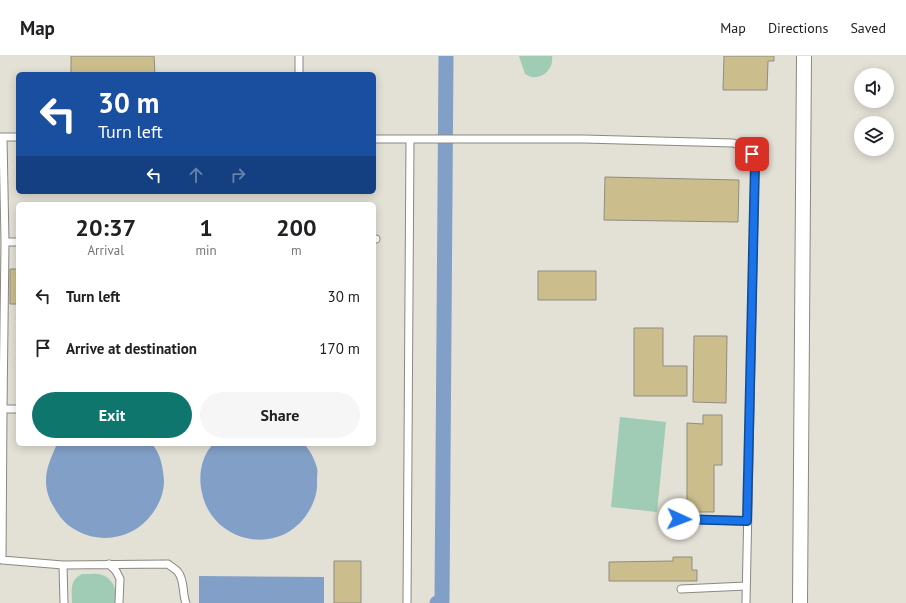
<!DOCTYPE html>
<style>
:root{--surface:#fff;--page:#f6f6f6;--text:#202124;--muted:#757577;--line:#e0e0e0;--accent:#0f766e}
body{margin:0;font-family:"PT Sans",sans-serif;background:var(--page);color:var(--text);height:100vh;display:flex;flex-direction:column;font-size:15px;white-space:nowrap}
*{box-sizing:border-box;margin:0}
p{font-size:13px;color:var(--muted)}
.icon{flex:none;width:22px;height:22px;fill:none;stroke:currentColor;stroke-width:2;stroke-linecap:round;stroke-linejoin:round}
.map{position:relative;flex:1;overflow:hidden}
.sheet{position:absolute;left:16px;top:146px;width:360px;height:244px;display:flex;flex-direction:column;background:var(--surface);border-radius:6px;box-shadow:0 2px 10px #0003}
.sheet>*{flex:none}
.guide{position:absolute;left:16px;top:16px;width:360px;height:122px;border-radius:6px;box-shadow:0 2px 10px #0003;background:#1a4fa0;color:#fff;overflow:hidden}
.buttons{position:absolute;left:854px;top:12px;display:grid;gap:8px}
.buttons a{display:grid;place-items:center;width:40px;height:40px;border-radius:50%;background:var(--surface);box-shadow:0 2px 10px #0003;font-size:20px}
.pin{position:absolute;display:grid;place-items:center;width:34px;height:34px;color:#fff;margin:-17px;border-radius:8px;box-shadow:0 2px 6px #0006}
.me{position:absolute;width:44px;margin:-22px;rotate:92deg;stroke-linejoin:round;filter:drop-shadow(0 0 3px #0008)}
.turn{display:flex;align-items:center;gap:14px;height:84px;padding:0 16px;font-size:18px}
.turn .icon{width:52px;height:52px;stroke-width:2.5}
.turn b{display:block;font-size:28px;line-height:34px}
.lanes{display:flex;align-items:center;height:38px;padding:0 16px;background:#0003;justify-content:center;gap:20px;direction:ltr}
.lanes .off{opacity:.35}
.eta{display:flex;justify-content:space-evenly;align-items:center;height:68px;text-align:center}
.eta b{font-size:24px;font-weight:700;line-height:28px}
.cta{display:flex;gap:8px;margin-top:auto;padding:8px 16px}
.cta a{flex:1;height:46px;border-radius:24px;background:var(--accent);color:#fff;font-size:16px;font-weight:700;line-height:46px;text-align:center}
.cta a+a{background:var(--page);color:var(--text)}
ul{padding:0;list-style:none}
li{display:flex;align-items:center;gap:12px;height:52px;padding:0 16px}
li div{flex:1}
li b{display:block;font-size:15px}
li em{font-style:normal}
header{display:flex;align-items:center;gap:24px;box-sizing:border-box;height:56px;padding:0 20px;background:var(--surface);border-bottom:1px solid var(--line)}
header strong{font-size:19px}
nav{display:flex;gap:22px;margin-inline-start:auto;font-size:14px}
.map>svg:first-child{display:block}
.green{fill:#a0ccb6}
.water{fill:#829fc7}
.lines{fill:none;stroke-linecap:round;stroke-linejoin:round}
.canal{stroke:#829fc7;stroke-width:15}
.building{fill:#ccbe8c;stroke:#8e8c83}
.service-casing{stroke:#8b887f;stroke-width:9}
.minor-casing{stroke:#8b887f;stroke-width:16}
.service{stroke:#fff;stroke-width:7}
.minor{stroke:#fff;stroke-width:14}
.route-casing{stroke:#114b97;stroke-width:10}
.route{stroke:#1a73e8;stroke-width:7}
</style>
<header>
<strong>Map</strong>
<nav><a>Map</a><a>Directions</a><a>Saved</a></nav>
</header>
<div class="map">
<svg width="906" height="547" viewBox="0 0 906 547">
<rect width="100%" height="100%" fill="#e3e0d6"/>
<path class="green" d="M519,0H552C554,12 544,23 531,21C530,21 526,18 525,18Z
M620,361L666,366L657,456L611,451Z
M82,518C95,518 105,515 113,528C116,534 117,541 116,547H72C72,535 69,524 82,518Z"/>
<path class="water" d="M58,388H152C161,398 163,412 164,425C164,437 159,449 152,458C134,483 100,489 74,473C65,468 58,459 54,451C49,444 46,434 46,425C46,412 51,402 56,390Z
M213,388H304C310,394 315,404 317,412C318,416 317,420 317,424C318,438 313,450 305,461C275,501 212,485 202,437C198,420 201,401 213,388Z
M199,520L324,521V547H199Z"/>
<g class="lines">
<path class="canal" d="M437,547L442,545L446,0"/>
</g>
<path class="building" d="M71,0H154L155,18H71Z
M724,0H774V5H768L767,34H723Z
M605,121L739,124L738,166L604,164Z
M10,213H18V248H10Z
M538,215H596V244H538Z
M634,272H663V310H687V340H634Z
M694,280H727L726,347L693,346Z
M703,359H722V409H714V456H687V367L703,368Z
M673,501H692V514H697V525H609V506L673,505Z
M334,505H361V547H334Z"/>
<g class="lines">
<g class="service-casing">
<path id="service" d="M299,18V0
M0,81H18
M374,83H584L733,87C746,91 750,94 755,107L746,547
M374,183H376
M5,186H18
M3,353L5,186L3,81
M18,353H3L2,504L63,509L64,547
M679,463L747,465
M109,508L116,515L120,523L119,547
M63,509L168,508C171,511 176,513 178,516C185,525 182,537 186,547
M681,533L746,530
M407,547L410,83"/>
</g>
<g class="minor-casing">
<path id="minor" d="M800,547L804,0"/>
</g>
<use href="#service" class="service"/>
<use href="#minor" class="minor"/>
</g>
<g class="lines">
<g class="route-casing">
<path id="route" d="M679,463L747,465L755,107L752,98"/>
</g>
<use href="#route" class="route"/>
</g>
</svg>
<div class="buttons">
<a><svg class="icon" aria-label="sound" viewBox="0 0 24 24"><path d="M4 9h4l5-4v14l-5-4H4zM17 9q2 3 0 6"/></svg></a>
<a><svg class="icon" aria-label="layers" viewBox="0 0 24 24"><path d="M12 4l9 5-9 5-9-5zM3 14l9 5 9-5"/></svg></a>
</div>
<div class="pin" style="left:752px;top:98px;background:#d93025"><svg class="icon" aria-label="arrive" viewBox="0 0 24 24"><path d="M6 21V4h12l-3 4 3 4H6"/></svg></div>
<svg class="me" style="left:679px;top:463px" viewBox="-20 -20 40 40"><circle r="19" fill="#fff"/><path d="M0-13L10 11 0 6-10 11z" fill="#1a73e8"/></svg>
<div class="guide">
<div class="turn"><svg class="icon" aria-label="left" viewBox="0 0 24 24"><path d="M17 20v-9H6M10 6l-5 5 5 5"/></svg><div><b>30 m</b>Turn left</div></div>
<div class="lanes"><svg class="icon" aria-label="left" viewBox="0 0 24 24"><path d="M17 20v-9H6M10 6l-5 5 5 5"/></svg><svg class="icon off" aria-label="ahead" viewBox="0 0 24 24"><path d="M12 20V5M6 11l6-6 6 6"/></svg><svg class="icon off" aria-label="right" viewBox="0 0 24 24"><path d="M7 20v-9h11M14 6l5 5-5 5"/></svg></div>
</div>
<section class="sheet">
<div class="eta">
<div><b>20:37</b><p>Arrival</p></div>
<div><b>1</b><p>min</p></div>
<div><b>200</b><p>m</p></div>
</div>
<ul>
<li><svg class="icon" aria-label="left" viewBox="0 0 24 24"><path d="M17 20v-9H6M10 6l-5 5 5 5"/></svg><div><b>Turn left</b></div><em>30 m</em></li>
<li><svg class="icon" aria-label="arrive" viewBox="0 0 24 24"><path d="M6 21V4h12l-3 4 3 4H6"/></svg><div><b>Arrive at destination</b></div><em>170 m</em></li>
</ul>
<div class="cta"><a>Exit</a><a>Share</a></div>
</section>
</div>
